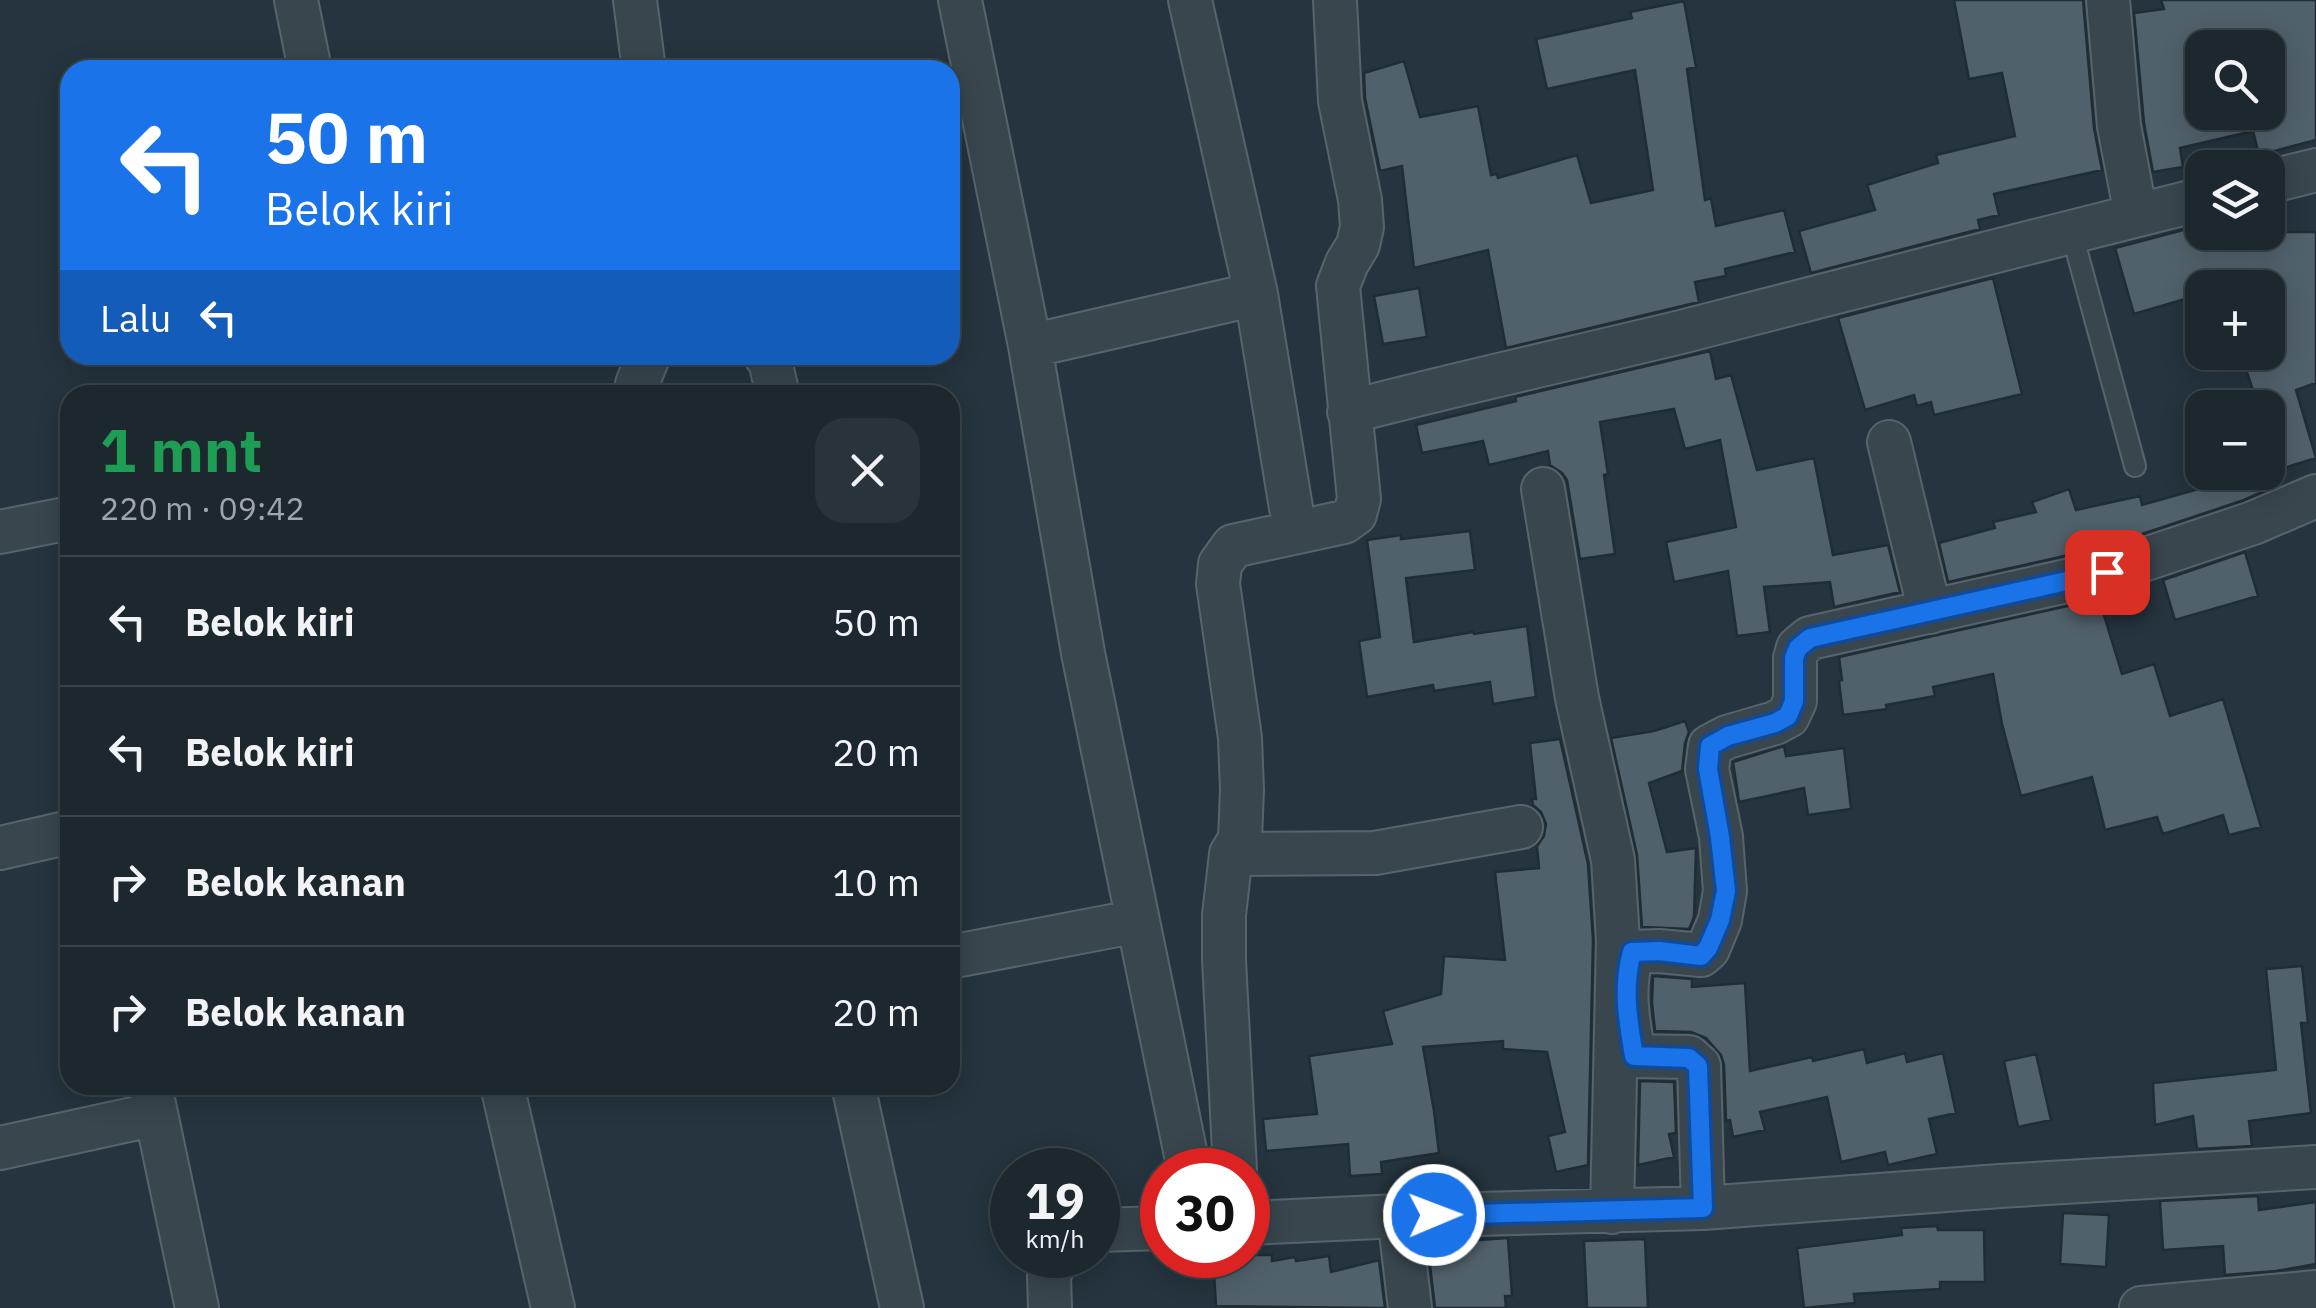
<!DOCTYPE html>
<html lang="id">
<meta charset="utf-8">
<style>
:root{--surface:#1c272e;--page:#29333a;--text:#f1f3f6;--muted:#a0a5aa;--line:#3a444a}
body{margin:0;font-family:"IBM Plex Sans",sans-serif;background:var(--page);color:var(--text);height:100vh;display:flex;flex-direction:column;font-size:38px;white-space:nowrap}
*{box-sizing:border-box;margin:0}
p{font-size:32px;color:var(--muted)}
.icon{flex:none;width:55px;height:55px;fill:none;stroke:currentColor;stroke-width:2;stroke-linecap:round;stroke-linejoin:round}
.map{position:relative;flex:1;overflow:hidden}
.drawer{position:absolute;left:60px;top:385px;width:900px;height:710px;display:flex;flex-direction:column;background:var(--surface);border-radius:30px;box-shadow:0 5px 25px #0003,0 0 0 2px var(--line)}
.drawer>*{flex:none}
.guide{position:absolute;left:60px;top:60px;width:900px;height:305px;border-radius:30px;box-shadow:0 5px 25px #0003,0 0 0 2px var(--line);background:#1a73e8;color:#fff;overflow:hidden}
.controls{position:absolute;left:2185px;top:30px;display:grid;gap:20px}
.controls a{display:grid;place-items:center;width:100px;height:100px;border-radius:20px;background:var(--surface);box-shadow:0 5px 25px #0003,0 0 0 2px var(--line);font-size:50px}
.speed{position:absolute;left:990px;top:1148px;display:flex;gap:20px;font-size:50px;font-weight:700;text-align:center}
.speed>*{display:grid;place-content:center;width:130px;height:130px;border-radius:50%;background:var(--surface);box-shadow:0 5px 25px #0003,0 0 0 2px var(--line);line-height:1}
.speed small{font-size:25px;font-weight:400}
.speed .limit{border:15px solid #d22;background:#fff;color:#111}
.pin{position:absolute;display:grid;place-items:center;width:85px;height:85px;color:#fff;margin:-42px;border-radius:20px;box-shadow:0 5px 15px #0006}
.me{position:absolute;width:110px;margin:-55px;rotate:89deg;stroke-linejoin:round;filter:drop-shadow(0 0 8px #0008)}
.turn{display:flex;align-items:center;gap:35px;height:210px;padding:0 40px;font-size:45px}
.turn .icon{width:130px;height:130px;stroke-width:2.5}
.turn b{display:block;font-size:70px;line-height:85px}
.then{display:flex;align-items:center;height:95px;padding:0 40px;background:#0003;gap:20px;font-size:38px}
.round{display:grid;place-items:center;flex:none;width:105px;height:105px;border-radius:30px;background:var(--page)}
.head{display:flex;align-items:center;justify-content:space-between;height:170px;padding:0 40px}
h1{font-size:60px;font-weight:700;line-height:75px;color:#1e9e55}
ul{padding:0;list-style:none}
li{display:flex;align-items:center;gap:30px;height:130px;padding:0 40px;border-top:2px solid var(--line)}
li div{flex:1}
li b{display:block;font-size:38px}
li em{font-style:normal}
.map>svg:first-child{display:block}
.building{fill:#51616b;stroke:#202d35;stroke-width:2.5;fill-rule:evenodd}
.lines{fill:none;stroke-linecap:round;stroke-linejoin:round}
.lane-casing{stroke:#57646c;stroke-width:24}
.street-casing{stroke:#57646c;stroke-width:46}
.lane{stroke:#39464e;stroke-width:20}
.street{stroke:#39464e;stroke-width:42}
.route-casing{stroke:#114b97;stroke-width:25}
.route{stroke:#1a73e8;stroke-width:18}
</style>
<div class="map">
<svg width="2316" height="1308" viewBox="0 0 2316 1308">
<rect width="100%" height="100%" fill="#25343e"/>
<path class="building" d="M1954,0H2083L2094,128L2102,170L1994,194L1999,215L1978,220L1980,229L1811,273L1799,231L1875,210L1867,185L1938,163L1936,155L2015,136L2002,73L1969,79Z
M2161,0H2316V140L2259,155L2253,131L2180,148L2183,167L2153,172L2144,123L2134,13L2164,9ZM2202,48H2268V112H2202Z
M1684,1L1696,67L1687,69L1705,200L1711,198L1716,226L1784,210L1795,252L1725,269L1726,276L1695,282L1699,302L1506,348L1488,250L1414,268L1402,166L1380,171L1365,98L1364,73L1404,61L1420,117L1478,106L1491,175L1497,174L1498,178L1577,155L1591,203L1653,190L1635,70L1547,89L1536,39L1632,18L1630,12Z
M2202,225V232H2316V383L2296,390L2316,458L2268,473V408H2259L2240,352H2268V342L2278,338L2268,288H2202V294L2134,314L2115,248Z
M1993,278L2022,394L1934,415L1931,402L1917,406L1914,395L1865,410L1838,318Z
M1419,288L1427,337L1383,344L1374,296Z
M1710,351L1716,379L1731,375L1757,470L1814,458L1833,555L1888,545L1900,592L1834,607L1830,582L1764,587L1770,632L1737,636L1728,571L1674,582L1666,542L1736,527L1720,440L1685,449L1674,409L1600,422L1608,474L1604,475L1615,554L1580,559L1567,480L1562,473L1550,465L1548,451L1489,465L1483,441L1422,453L1416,425L1516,401L1515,397Z
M2224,472H2265L2269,489L2244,500L2100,548L1948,582L1939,543L1995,528L1993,522L2036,512L2032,502L2069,489L2076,510L2140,496L2142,505L2227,481Z
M1470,531L1475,570L1406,578L1414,642L1473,632L1474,634L1527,626L1536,697L1493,704L1490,682L1434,691L1433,685L1367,697L1359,641L1380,637L1367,540L1401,535V539Z
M2245,552L2258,596L2175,620L2163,580Z
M2099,599L2122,674L2154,664L2170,716L2223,699L2261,827L2229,835L2223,815L2163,834L2157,817L2105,830L2092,777L2021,796L2002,724L1993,674L1933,687L1935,696L1886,705L1887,709L1843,715L1839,681L1842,680L1839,657Z
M1685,721L1689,732L1685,743L1682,771L1649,783L1667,852L1696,848L1694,917L1689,929L1642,927L1637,855L1611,738L1654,731Z
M1560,739L1588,864L1593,940L1588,1165L1556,1172L1548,1136L1565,1132L1547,1052L1503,1049V1041L1423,1047L1434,1111L1439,1153L1381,1162L1382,1174L1350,1176L1348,1144L1266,1151L1263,1119L1317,1114L1309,1056L1392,1044L1383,1011L1441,994L1444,956L1505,960L1495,872L1539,868L1537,846L1544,836L1546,824L1541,812L1533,805L1532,799H1536L1530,743Z
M1784,746L1786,756L1844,748L1851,809L1808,815L1804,788L1739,802L1733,762Z
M2302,966L2308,1023H2301L2311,1113L2249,1121L2252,1146L2197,1149L2193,1116L2155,1125L2153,1083L2276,1070L2266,969Z
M1653,976L1692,979V987L1745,983L1750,1071L1812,1057L1813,1061L1864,1049L1867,1063L1905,1053L1907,1062L1943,1053L1956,1113L1929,1119L1937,1154L1888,1165L1885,1152L1841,1162L1827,1097L1760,1112L1765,1130L1733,1137L1730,1120L1726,1121L1724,1065L1721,1055L1706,1038L1691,1032L1655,1031L1652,1003Z
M2036,1054L2051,1120L2018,1127L2004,1061Z
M1640,1081L1674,1082L1676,1133L1669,1134L1674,1157L1638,1165Z
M2258,1196L2259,1210L2316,1202V1264L2276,1271L2225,1275L2223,1246L2163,1250L2160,1201Z
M2063,1213L2109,1215L2106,1267L2060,1264Z
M1937,1226L1938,1230H1984L1985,1282H1940V1289L1854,1294L1855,1303L1804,1308L1797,1248L1902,1235L1901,1228Z
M1508,1238L1512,1296H1505L1506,1308H1435L1428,1248L1466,1244L1465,1241Z
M1645,1239L1648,1308H1587L1584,1241Z
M1213,1255H1272V1261L1295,1257L1296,1261L1329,1256L1331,1272L1379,1260L1385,1308L1216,1306Z"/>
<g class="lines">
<g class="lane-casing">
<path id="lane" d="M2071,230L2135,466"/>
</g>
<g class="street-casing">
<path id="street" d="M296,0L310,70
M635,0L644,70
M960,0L1030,346L1083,653L1189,1170
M1190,0L1256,294L1291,508
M2108,0L2119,126L2136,215
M2268,182L2316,170
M1030,346L1256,294
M765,355L770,361L778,395
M637,395V384L649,355
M1349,412C1459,383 1570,359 1681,332C1855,288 2028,242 2202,199
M1889,442L1930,612
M1543,489L1577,698L1613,860L1618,940L1612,1212
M0,532L70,518
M0,848L70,832
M1231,854L1375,853L1521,827
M950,957L1138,921
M150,1085L197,1308
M502,1085L553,1308
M853,1085L902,1308
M0,1148L156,1114
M1235,1170L1224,960V915L1231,854L1240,839L1242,790L1240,738L1218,584L1220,564L1233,546L1344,522L1355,514L1359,499L1338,286L1347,263L1358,245L1362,227L1360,200L1340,101L1335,0
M1703,1208L1699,1066L1689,1057L1634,1056C1628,1021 1621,987 1633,952L1659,951L1701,955L1708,949L1720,920L1725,891L1721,837L1707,769L1710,746L1727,737L1775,723L1788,716L1795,701V658L1798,648L1810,638L2107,572L2253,523L2316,496
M1399,1216L1410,1308
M1248,1223L1399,1216L1703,1208L2000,1186L2316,1167
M1098,1230L1162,1228
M1050,1308L1049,1275L1059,1255
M2141,1308L2316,1292"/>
</g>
<use href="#lane" class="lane"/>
<use href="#street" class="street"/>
</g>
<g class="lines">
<g class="route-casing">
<path id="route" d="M1434,1215L1703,1208L1698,1066L1689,1058L1634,1056C1628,1021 1622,987 1632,952L1659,951L1701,956L1708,948L1720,920L1726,891L1720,837L1708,769L1710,746L1728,736L1775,723L1788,716L1794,701V658L1798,648L1810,638L2107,572"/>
</g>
<use href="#route" class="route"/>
</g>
</svg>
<div class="controls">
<a><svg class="icon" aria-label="search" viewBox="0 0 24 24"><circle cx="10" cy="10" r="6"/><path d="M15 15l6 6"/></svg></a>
<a><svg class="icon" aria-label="layers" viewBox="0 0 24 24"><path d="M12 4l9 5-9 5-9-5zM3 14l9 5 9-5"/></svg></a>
<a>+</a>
<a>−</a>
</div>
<div class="speed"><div>19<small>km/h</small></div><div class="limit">30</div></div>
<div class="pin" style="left:2107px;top:572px;background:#d93025"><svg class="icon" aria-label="arrive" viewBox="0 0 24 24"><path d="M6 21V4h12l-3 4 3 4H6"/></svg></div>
<svg class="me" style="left:1434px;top:1215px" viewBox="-20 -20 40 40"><circle r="17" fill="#1a73e8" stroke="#fff" stroke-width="3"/><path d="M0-11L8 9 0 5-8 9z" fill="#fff"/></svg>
<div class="guide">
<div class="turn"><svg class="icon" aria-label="left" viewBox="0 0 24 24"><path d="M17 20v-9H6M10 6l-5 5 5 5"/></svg><div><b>50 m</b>Belok kiri</div></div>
<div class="then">Lalu<svg class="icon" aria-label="left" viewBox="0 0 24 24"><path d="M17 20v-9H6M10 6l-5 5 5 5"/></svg></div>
</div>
<section class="drawer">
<div class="head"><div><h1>1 mnt</h1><p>220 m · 09:42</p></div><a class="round"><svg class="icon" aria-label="close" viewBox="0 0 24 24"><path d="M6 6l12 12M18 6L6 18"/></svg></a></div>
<ul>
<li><svg class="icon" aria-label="left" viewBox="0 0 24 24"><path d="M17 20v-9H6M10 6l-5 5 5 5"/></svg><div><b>Belok kiri</b></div><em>50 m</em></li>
<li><svg class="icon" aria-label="left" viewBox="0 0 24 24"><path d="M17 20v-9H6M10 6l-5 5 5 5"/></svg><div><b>Belok kiri</b></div><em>20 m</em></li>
<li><svg class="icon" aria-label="right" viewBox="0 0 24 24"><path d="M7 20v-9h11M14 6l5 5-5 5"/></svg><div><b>Belok kanan</b></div><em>10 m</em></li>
<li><svg class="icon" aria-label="right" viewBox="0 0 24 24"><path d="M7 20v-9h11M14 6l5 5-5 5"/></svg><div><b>Belok kanan</b></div><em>20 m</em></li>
</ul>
</section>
</div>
